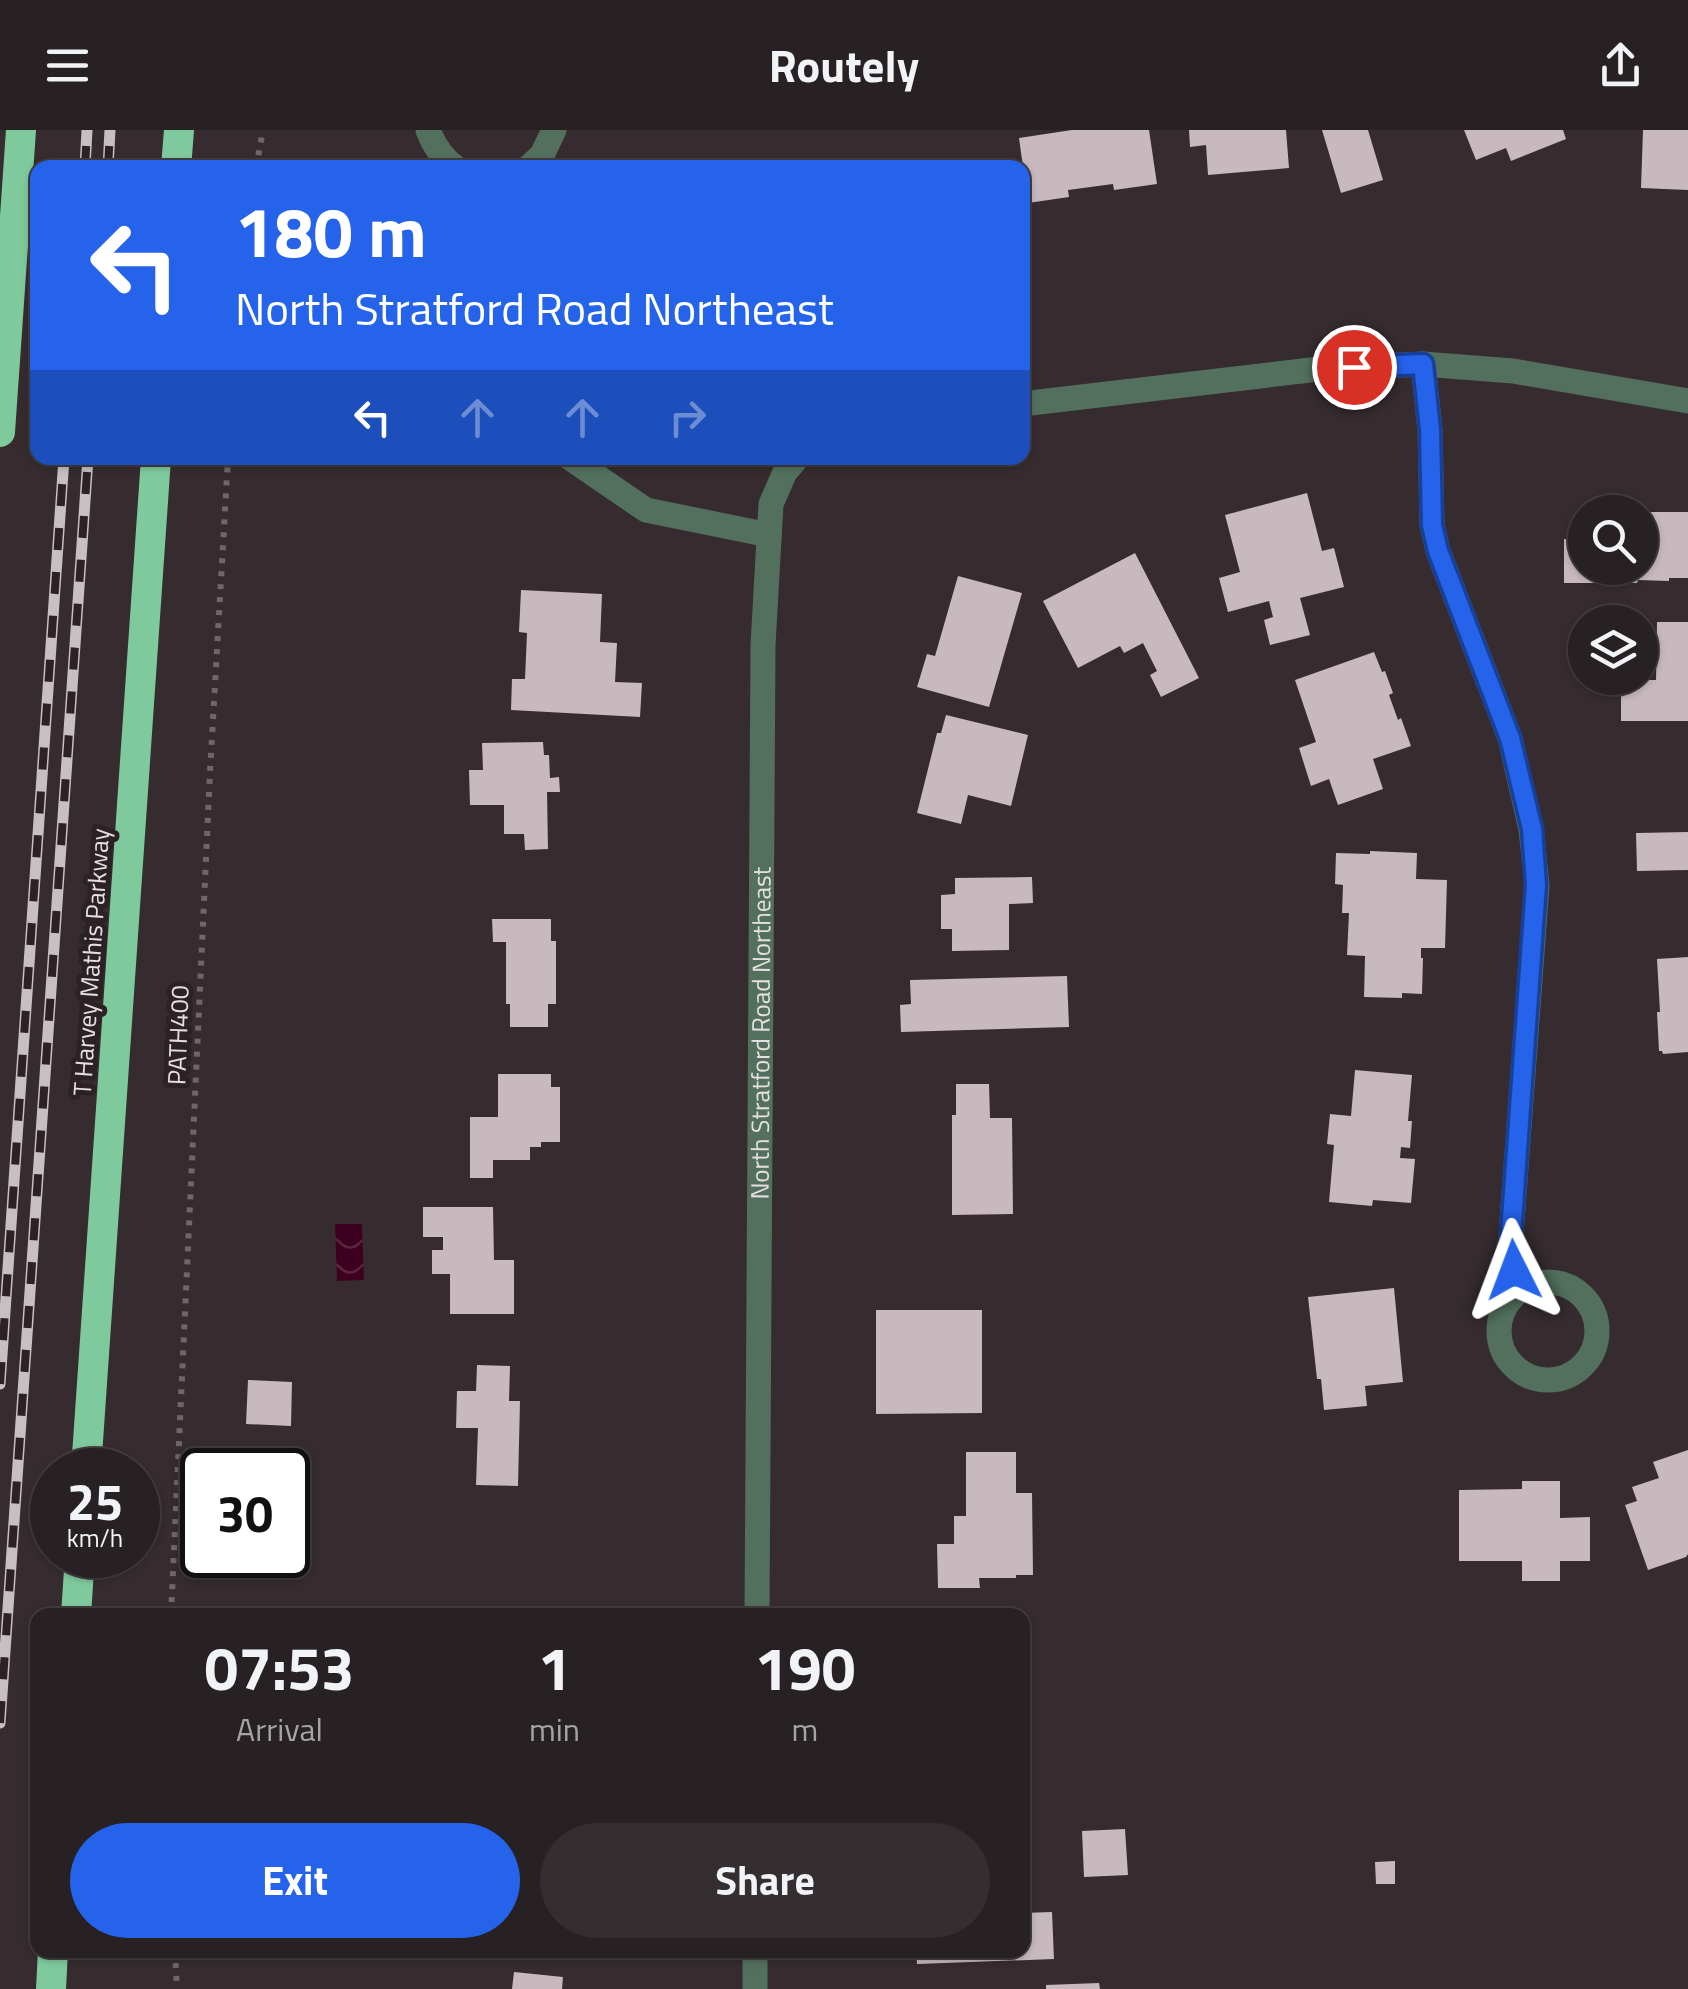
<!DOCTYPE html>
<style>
:root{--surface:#282123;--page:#342e30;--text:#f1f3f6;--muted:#a5a3a6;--line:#443e41;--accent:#2563eb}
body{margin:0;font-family:"Titillium Web",sans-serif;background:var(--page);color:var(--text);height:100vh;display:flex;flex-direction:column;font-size:38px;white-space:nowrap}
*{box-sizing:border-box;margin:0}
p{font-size:32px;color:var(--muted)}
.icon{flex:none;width:55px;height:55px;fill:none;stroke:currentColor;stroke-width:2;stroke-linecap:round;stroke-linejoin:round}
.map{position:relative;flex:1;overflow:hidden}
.side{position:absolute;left:30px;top:1478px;width:1000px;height:350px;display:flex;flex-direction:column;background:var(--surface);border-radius:20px;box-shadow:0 2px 8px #0004,0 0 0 2px var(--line)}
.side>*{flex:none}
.banner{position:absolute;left:30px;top:30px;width:1000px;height:305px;border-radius:20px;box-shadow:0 2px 8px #0004,0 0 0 2px var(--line);background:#2563eb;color:#fff;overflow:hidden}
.buttons{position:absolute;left:1568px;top:365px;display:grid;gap:20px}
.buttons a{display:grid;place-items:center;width:90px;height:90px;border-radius:50%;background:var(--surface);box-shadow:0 2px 8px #0004,0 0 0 2px var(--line);font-size:50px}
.speed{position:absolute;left:30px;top:1318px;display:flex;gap:20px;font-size:50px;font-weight:700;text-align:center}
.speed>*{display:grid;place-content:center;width:130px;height:130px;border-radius:50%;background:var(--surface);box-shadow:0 2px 8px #0004,0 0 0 2px var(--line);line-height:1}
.speed small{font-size:25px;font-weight:400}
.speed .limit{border:5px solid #111;border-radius:15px;background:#fff;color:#111}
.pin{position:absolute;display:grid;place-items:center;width:85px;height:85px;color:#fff;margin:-42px;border:5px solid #fff;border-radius:50%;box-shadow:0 2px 10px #0007}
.me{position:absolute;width:110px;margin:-55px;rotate:357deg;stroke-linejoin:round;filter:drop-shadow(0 0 8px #0008)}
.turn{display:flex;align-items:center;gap:35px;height:210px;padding:0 40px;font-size:45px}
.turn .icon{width:130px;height:130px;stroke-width:2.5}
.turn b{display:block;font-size:70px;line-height:85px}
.lanes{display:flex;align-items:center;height:95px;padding:0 40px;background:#0003;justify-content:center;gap:50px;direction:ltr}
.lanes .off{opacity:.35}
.eta{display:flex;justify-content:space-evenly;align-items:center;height:170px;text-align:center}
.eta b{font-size:60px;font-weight:700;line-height:70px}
.primary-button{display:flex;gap:20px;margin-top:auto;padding:20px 40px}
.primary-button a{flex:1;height:115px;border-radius:60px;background:var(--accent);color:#fff;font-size:40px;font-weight:700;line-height:115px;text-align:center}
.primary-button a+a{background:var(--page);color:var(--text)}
header{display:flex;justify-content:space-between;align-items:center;height:130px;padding:0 40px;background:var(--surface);font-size:45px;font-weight:700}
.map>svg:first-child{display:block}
.water{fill:url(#water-waves)}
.building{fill:#c7b9bd}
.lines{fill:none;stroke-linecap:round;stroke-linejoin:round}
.path{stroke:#6f6668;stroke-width:6;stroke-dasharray:5 8;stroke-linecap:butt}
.street{stroke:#53705e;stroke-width:25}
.highway{stroke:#7fca9d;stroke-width:30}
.rail-casing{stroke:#c7bfc1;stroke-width:11}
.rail{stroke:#2c2225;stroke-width:8;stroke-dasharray:22;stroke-linecap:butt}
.route-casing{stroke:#184099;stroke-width:25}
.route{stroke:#2563eb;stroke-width:18}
.labels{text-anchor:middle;stroke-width:10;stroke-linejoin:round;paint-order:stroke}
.street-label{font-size:25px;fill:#e6dfe1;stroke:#2c2225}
</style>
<header><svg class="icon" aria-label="menu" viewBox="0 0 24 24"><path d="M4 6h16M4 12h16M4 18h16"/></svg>Routely<svg class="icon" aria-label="share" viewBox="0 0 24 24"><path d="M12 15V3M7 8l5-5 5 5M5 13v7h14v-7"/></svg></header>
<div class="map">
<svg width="1688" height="1859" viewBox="0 0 1688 1859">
<defs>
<pattern id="water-waves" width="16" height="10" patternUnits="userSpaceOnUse" patternTransform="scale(2.5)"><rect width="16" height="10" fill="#3e001f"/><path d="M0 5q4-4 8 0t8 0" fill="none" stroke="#5a253f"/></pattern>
</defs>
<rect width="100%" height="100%" fill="#362c2f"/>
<path class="water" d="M335,1094H362L364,1150L337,1151Z"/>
<path class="building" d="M1072,0H1149L1157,54L1114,60L1113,54L1068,60L1069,67L1028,73L1019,8Z
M1189,0H1286L1289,38L1208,45L1206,15L1190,17Z
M1322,0H1368L1383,50L1341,63Z
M1464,0H1563L1566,9L1511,31L1506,18L1476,30Z
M1643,0H1688V60L1641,58Z
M979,29L980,38H912V34Z
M848,31L849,38H814V35Z
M750,33L751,38H726V35Z
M1307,363L1322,421L1334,418L1344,457L1300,468L1310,505L1270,515L1264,490L1273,487L1269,471L1228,482L1219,448L1240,442L1225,385Z
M1641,382H1688V448H1669V451L1638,450L1637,453H1564V409L1585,410V438H1640Z
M1135,423L1199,548L1161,567L1150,545L1157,541L1143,513L1124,523L1120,516L1078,538L1043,471Z
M958,446L1022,463L989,577L917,557L927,524L935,526Z
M521,460L602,464L600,512L617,513L615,552L642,553L640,587L511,580L512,549H525L527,503L519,502Z
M1657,492H1688V591H1621V550H1656Z
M1374,522L1382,542L1385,541L1393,563L1389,565L1398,590L1401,588L1411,616L1373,629L1383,659L1338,675L1329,649L1311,656L1299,618L1316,612L1295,550Z
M946,585L1028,605L1011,676L968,665L961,694L917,683L937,603H941Z
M543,612L544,625H549L550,648L559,647L560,662H547L548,719L525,720L524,704H504V675H470L469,640H483L482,613Z
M1688,702V740L1637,741L1636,703Z
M1370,721L1417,723L1416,749L1447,750L1445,818H1421V828H1423L1422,864L1402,863V868L1364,867L1365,826L1347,825L1349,783H1342L1343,755L1335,754L1336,723L1370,724Z
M1032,747L1033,773L1009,774V820L952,821V799H941V765L955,764V748Z
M492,789H551V811H556V874H548V897H510V874H506V812H493Z
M1688,827V922L1663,924L1662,921H1659L1657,882H1660L1657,829Z
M1067,846L1069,897L901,902L900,875L911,874L910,850Z
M1355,940L1412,945L1408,991H1412L1410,1018L1401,1017L1400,1028L1415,1029L1411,1073L1373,1070L1372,1076L1329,1072L1334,1015L1327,1014L1330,984L1351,986Z
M498,944H551V957H560V1012H541V1017H530V1030H493V1048H470V987H498Z
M956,954H989L990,988H1012L1013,1084L952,1085V985H956Z
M423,1077H493L494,1130H514V1184H450V1144H432V1120H443V1107H423Z
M1394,1158L1403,1252L1365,1256L1367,1276L1324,1280L1321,1249H1317L1308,1167Z
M876,1180H982V1283L876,1284Z
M477,1235L510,1236L509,1271H520L518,1356L476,1355L478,1298H456L457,1261H476Z
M248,1250L292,1252L291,1296L246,1294Z
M1688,1320V1424L1686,1427L1648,1440L1625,1375L1637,1371L1632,1357L1659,1348L1653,1332Z
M966,1322H1016V1363H1032L1033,1445H1016V1448H979L980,1458H938L937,1414H954V1386H966Z
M1522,1351H1560V1388L1590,1387V1431H1560V1451H1522V1431H1459V1360L1522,1359Z
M1125,1699L1128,1745L1084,1747L1082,1701Z
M1395,1731V1754H1376L1375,1732Z
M1052,1782L1054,1829L917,1834L916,1820H1022V1783Z
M479,1820H519V1824L480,1825Z
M514,1842L563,1847L562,1859H512Z
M1099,1853L1100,1859H1046V1855Z"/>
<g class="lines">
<path class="path" d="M256,38L263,0
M171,1485L210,642L228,328
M175,1820L177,1859"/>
<g class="street">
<path d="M428,0C434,16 442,28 456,38"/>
<path d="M528,38L542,25L554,0"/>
<path d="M1423,234L1430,300L1432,395L1438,421L1510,608L1531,699L1537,755L1510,1118L1519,1161"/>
<path d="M1022,274L1319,239L1423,234L1513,241L1688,271"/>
<path d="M570,328L646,380L769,405"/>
<circle cx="1548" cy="1201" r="49"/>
<path id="s1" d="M757,1485L763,515L771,374L785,342L797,328"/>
<path d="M755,1859V1820"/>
</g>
<path class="highway" d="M176,38L179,0
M0,302L21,0
M86,1340L156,328
M76,1485L80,1425
M51,1859L53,1820"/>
<g class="rail-casing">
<path id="rail" d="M85,38L87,0
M108,38L110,0
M0,1254L64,328
M0,1593L88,328"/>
</g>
<use href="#rail" class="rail"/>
</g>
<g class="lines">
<g class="route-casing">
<path id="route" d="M1354,237L1423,234L1430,300L1432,395L1438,421L1510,608L1532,699L1536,755L1510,1118L1514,1140"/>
</g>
<use href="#route" class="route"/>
</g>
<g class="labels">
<g class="street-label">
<text transform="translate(91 832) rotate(-86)" y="9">T Harvey Mathis Parkway</text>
<text dy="9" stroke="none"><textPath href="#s1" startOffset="582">North Stratford Road Northeast</textPath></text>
<text transform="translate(178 905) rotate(-88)" y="9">PATH400</text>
</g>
</g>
</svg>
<div class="buttons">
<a><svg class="icon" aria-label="search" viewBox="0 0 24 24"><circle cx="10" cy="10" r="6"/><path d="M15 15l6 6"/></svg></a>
<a><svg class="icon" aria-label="layers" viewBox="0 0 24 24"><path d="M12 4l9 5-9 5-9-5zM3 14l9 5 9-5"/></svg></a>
</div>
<div class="speed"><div>25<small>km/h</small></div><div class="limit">30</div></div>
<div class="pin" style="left:1354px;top:237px;background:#d93025"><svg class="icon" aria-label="arrive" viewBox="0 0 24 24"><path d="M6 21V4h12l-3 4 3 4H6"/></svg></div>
<svg class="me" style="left:1514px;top:1140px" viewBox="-20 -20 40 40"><path d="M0-17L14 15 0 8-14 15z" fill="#2563eb" stroke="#fff" stroke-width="4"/></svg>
<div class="banner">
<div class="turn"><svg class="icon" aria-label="left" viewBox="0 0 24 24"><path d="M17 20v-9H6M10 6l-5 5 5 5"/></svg><div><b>180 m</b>North Stratford Road Northeast</div></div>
<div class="lanes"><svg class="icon" aria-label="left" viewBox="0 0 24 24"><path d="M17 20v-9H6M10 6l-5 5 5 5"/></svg><svg class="icon off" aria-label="ahead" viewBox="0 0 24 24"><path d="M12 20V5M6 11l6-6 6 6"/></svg><svg class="icon off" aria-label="ahead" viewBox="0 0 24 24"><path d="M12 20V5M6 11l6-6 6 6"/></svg><svg class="icon off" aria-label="right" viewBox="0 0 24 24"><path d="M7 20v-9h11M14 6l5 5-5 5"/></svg></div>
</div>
<section class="side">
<div class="eta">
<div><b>07:53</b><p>Arrival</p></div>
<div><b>1</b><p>min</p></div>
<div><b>190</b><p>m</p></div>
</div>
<div class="primary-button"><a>Exit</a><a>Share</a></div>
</section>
</div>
